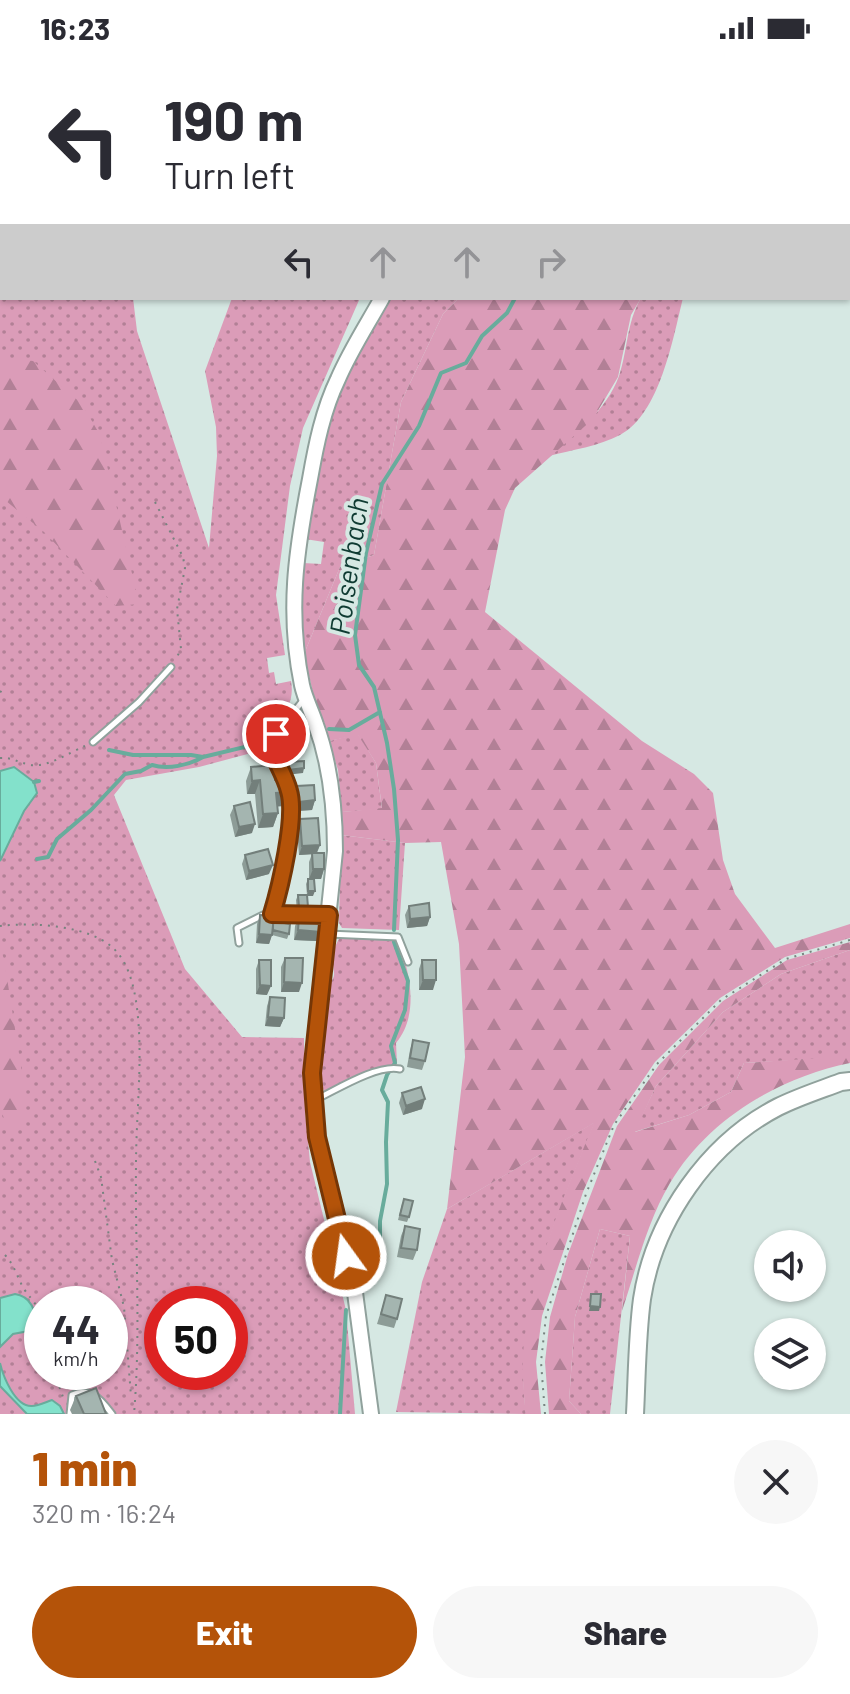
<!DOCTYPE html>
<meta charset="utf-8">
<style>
:root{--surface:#fff;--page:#f7f7f7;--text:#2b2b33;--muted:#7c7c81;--accent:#b45309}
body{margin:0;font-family:Barlow,sans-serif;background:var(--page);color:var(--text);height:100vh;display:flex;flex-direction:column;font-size:30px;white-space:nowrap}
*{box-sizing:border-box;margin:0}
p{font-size:26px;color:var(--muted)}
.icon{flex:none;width:44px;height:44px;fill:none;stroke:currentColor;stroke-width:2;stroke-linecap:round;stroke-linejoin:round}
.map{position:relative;height:1358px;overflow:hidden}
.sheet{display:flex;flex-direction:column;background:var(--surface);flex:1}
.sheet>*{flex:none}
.hud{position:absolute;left:0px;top:0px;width:850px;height:244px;box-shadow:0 2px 6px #0004;background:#fff;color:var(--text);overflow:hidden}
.buttons{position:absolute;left:754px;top:1174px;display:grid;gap:16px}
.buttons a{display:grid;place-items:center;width:72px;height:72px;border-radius:50%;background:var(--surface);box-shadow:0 2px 6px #0004;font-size:40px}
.speed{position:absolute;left:24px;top:1230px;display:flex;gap:16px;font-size:40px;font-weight:700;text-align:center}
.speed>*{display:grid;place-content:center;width:104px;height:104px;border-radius:50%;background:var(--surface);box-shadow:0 2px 6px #0004;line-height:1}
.speed small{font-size:20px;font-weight:400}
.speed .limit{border:12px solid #d22;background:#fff;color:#111}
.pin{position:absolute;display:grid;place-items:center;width:68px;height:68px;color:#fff;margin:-34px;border:4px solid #fff;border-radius:50%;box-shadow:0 2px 8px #0007}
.me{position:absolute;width:88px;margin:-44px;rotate:346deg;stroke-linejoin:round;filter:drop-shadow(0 0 6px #0008)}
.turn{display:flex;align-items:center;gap:28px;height:168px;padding:0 32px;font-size:36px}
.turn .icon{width:104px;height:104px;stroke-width:2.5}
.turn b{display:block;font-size:56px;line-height:68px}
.lanes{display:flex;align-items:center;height:76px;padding:0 32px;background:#0003;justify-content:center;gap:40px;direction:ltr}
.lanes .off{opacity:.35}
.round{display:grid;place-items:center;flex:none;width:84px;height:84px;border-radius:42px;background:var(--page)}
.head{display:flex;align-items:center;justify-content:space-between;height:136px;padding:0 32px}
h1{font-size:48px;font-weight:800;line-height:60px;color:var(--accent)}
.cta{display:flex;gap:16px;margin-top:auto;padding:16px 32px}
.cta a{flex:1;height:92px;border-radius:48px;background:var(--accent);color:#fff;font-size:32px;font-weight:800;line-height:92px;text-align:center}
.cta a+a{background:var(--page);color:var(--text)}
.status{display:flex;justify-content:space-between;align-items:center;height:56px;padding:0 40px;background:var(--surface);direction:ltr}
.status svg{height:22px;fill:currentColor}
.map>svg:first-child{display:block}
.grass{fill:url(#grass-dots);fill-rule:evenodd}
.forest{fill:url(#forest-firs)}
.water{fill:#83e1cb;stroke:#68ac9c;stroke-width:2}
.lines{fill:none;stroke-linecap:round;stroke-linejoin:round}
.stream{stroke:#68ac9c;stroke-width:4}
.lane-casing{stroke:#90a19c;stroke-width:9}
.street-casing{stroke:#90a19c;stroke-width:14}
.secondary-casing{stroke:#90a19c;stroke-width:18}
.primary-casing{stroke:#90a19c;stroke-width:20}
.path{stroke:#77837f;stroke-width:2;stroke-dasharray:2 6;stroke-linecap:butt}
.lane{stroke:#fff;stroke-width:5}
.street{stroke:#fff;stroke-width:10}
.secondary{stroke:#fff;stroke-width:14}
.primary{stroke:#fff;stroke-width:16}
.wall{fill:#8d9c97}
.shaded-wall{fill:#737f7b}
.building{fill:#a4b5b0;stroke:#737f7b;stroke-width:2}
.route-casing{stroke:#753606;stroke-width:20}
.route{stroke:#b45309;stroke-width:14}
.labels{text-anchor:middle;stroke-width:8;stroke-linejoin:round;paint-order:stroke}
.water-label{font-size:28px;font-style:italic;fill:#0f3b32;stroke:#d6e8e3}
</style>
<div class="status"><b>16:23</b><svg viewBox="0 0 49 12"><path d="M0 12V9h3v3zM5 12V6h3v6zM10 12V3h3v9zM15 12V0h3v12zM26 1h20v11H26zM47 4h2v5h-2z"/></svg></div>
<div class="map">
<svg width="850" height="1358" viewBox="0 0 850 1358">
<defs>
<pattern id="grass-dots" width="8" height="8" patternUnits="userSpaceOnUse" patternTransform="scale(2)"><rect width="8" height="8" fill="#db9cb8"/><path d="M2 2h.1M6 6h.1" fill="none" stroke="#b28096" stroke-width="1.8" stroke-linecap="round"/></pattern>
<pattern id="forest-firs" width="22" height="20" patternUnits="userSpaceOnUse" patternTransform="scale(2)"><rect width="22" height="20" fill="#db9cb8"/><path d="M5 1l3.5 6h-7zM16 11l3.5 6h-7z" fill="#b28096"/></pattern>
</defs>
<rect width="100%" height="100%" fill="#d6e8e3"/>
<path class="grass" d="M0,0H187L188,2H2V242H133L137,275L209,492L217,400L216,371L205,315L232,242H360L303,372L290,430L276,539L285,599L267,602L269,617L274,616L276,628L291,625C297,659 268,664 263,694L199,711L126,724L114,739L185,913L242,981L304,982L305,1055L310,1106L346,1254L355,1358H0ZM42,1248H110V1316H42ZM162,1248H230V1316H162Z
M752,0H850V43L848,2Z
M389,242H459L443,258L401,346L374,499L340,511L304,598L299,561L303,507L321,508L324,486L305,483L319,408L330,365L345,323Z
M641,242H683C673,282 660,358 620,379C599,390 572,394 549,400C576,377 606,355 619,320C628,293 626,268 641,242Z
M358,678L376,707L382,753L342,756L338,714L329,685Z
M341,779L405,787L399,874L342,872L339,867Z
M381,880L398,886C411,917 419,960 396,987L397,1008L379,1011L324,1035C317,1022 322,950 327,934C328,928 335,923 334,917C332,902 331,897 340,881Z
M850,894V1001L744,1007L731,1036L689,1059L634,1076L656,1030L723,956L781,918Z
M595,1066C557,1158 513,1256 526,1358L396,1356L422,1226L447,1153Z
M600,1173L630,1180L610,1358H581L569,1345L575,1261Z"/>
<path class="forest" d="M608,0H752L753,2H608Z
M459,242H641L631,259L618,321L593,363L515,432L505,454L485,556L642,685L694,718L713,737L723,804L735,838L775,892L850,868V882L785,901L720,942L655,1006L613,1068L583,1136L542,1260L536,1306L541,1358H526L525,1355C524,1336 522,1317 523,1299C528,1222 565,1137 594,1067L447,1153L465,1001L459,888L441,786L405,787L341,779L342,756L382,752L376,707L358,679L329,685L314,641L304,598L340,511L374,499L401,346L443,258Z
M0,301L33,305L82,348L100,379L139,548L116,550L44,476L0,440Z
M850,886V894L781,918L723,956L656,1030L635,1076L689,1059L731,1036L744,1007L850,1000V1007C778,1022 708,1063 670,1127C647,1166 636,1213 622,1255L630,1180L600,1173L575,1261L569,1345L581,1358H549L545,1306L550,1261L568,1198L617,1070L659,1009L723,945L787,904Z
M0,891L4,903L25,1036L23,1062L14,1081L8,1074L0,1051Z"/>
<path class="water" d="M14,711L34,726L37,737L24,755L0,805V715Z
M15,1238C31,1240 35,1255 38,1268L34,1274L13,1278L0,1291V1242Z
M0,1307C3,1320 15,1351 32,1350C38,1350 46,1346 52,1344L60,1350L64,1358H27L0,1330Z"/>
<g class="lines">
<path class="stream" d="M621,0V2
M329,673L349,674L380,656
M109,694L133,699H191L203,701L261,687
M34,726L39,725
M37,803L48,801L57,783L91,754L125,718L141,715L152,709C168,714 189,709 203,701
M394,874L398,784L394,733L387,687L374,631L359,609L355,579L366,497L382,428L419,370L441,317L466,307L482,280L507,257L515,242
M364,1230L380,1205V1165L387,1128L386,1086L388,1046L382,1034L387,1019L395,1007L391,990L405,954L408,925L394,886
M340,1358L346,1254"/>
<g class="lane-casing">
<path id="lane" d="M340,0L341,2
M93,686L139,646L171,611
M272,858L308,859
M328,878L398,881L408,906
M239,887L237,872L263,859L272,858C280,832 297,760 289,735C285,719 275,705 270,689L276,678L305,642
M315,1044C336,1034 377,1008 400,1013
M70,1358L72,1339C91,1330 101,1344 112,1358"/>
</g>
<g class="street-casing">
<path id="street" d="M287,2L291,0"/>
</g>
<g class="secondary-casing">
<path id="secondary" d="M489,2V0
M371,1358L354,1229L317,1081L314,1045L312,1017L335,795C335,752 331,710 316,669C312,656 305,643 302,629C287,556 296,495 310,423C316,389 323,354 338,323C350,295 367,269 382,242"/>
</g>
<g class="primary-casing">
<path id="primary" d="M635,1358C637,1320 637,1280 642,1243C654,1164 708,1087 778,1051C798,1041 820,1034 841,1026L850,1025"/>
</g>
<path class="path" d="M85,2L87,0
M0,100L2,98
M0,106L2,105
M155,446L183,501L185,512L177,553L181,593L176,603
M0,635L6,640
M0,702C12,701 19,707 31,709C47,712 70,696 85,690
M0,870C32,866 93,869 116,895C128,908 133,927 136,945C144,998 136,1055 136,1109C135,1192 141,1275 134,1358
M95,1105L101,1121L112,1204L124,1251L131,1340
M5,1199C15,1210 17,1221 24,1233C33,1246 40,1250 42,1267
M54,1316L63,1341
M545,1358L541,1306L546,1260L586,1138L614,1069L657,1008L721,944L786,903L850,884"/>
<use href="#lane" class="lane"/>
<use href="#street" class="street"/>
<use href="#secondary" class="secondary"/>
<use href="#primary" class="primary"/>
</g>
<path class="wall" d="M251,711L275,724L290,736L285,750H277L278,757L273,771L258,772L255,738H247L246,725Z
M297,730L315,744L312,754L296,755L294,739Z
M234,750L252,777L235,781L230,759Z
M300,763L320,789L317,797L324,813L321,823H309V806L312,798L299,799L297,773Z
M245,799L269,818L246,824L242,808Z
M308,823L313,840H307V853L321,876L317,885L294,884L295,870L299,861H304L306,855L297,856L296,844L298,839H307L306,828Z
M409,850L430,861L427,870L407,872L405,859Z
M260,859L273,865L289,878L287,883L272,879L269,888L256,887L257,868Z
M285,902L299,936H281V911Z
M259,904L267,939L256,938V913Z
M422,904L433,934H419V913Z
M270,941L284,962L280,971L265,970L267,950Z
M413,984L425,1005L422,1014L407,1011L410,994Z
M402,1037L422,1053L403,1059L399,1047Z
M402,1148L409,1161L407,1166L398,1164Z
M405,1170L417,1194L413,1204L397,1201L401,1180Z
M386,1239L397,1263L394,1272L377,1268Z
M76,1340L106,1358H72L70,1354Z"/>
<path class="shaded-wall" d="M304,712L303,717L286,719L288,714Z
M260,724L255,738H247L252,725Z
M290,736L285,750L271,751L276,737Z
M315,744L312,754L296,755L299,746Z
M278,757L273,771L258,772L263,758Z
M255,768L252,777L235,781L239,771Z
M320,789L316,798L299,799L302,790Z
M273,809L269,818L246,824L249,815Z
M313,813H324L321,823H309Z
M308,835H315L313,840H307Z
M299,851H308L306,855L297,856Z
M430,861L427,870L407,872L410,863Z
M298,874L321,876L317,885L294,884Z
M259,878L272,879L269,888L256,887Z
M423,924H436L433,934H419Z
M284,926L302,927L299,936H281Z
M260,929L271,930L267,939L256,938Z
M268,961L284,962L280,971L265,970Z
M425,1043L422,1053L403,1059L406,1050Z
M590,1250L600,1251L599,1255H589Z"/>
<path class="building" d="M199,0H211V2H199Z
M317,0H340L341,2H318Z
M509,0H534V2H508Z
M304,705V712L288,714L287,706Z
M274,709L275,724L289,723L290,736L276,737L278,757L263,758L260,724L252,725L251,711Z
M314,729L315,744L299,746L297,730Z
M250,746L255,768L239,771L234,750Z
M318,762L320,789L302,790L300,763Z
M268,793L273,809L249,815L245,799Z
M312,797H324V813H313Z
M308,823H314L315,835H308Z
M298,839H307L308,851H299Z
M429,847L430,861L410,863L409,850Z
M307,853L322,854L321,876L298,874L299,861L307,862Z
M260,859L274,860L272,879L259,878Z
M273,865L290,868L289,878L273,874Z
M285,902H303L302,927L284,926Z
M259,904H271V930L260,929Z
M422,904H436V924H423Z
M270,941L285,942L284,962L268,961Z
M413,984L429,987L425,1005L410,1002Z
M421,1031L425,1043L406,1050L402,1037Z
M404,1143L413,1145L409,1161L400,1159Z
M405,1170L420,1173L417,1194L401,1192Z
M591,1238H601L600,1251L590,1250Z
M386,1239L402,1243L397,1263L381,1258Z
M96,1332L106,1358H84L76,1340Z"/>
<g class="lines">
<g class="route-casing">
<path id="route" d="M276,678L270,689C275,705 285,719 289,735C297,761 280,832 272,858L329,859L312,1017L317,1081L346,1200"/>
</g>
<use href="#route" class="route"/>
</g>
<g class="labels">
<g class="water-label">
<text transform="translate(349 510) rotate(-82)" y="10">Poisenbach</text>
</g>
</g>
</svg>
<div class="buttons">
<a><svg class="icon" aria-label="sound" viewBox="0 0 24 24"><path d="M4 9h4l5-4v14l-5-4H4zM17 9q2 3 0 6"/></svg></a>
<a><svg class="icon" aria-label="layers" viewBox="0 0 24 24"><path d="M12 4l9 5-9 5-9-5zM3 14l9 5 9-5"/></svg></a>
</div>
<div class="speed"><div>44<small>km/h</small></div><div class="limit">50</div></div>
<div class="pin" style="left:276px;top:678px;background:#d93025"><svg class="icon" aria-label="arrive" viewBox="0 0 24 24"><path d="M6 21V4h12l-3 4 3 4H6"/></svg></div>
<svg class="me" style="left:346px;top:1200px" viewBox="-20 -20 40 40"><circle r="17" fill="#b45309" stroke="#fff" stroke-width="3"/><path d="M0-11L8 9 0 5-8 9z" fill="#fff"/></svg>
<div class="hud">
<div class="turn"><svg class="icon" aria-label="left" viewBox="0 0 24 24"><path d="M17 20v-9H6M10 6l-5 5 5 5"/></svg><div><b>190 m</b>Turn left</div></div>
<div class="lanes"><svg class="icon" aria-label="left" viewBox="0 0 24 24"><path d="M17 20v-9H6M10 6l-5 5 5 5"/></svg><svg class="icon off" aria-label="ahead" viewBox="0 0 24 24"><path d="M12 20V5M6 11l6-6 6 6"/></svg><svg class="icon off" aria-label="ahead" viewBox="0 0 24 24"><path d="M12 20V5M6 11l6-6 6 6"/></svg><svg class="icon off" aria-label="right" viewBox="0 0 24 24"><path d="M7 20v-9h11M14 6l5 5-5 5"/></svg></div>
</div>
</div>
<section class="sheet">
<div class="head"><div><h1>1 min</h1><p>320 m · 16:24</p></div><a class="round"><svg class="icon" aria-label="close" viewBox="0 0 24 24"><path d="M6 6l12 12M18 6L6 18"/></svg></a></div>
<div class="cta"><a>Exit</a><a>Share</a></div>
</section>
